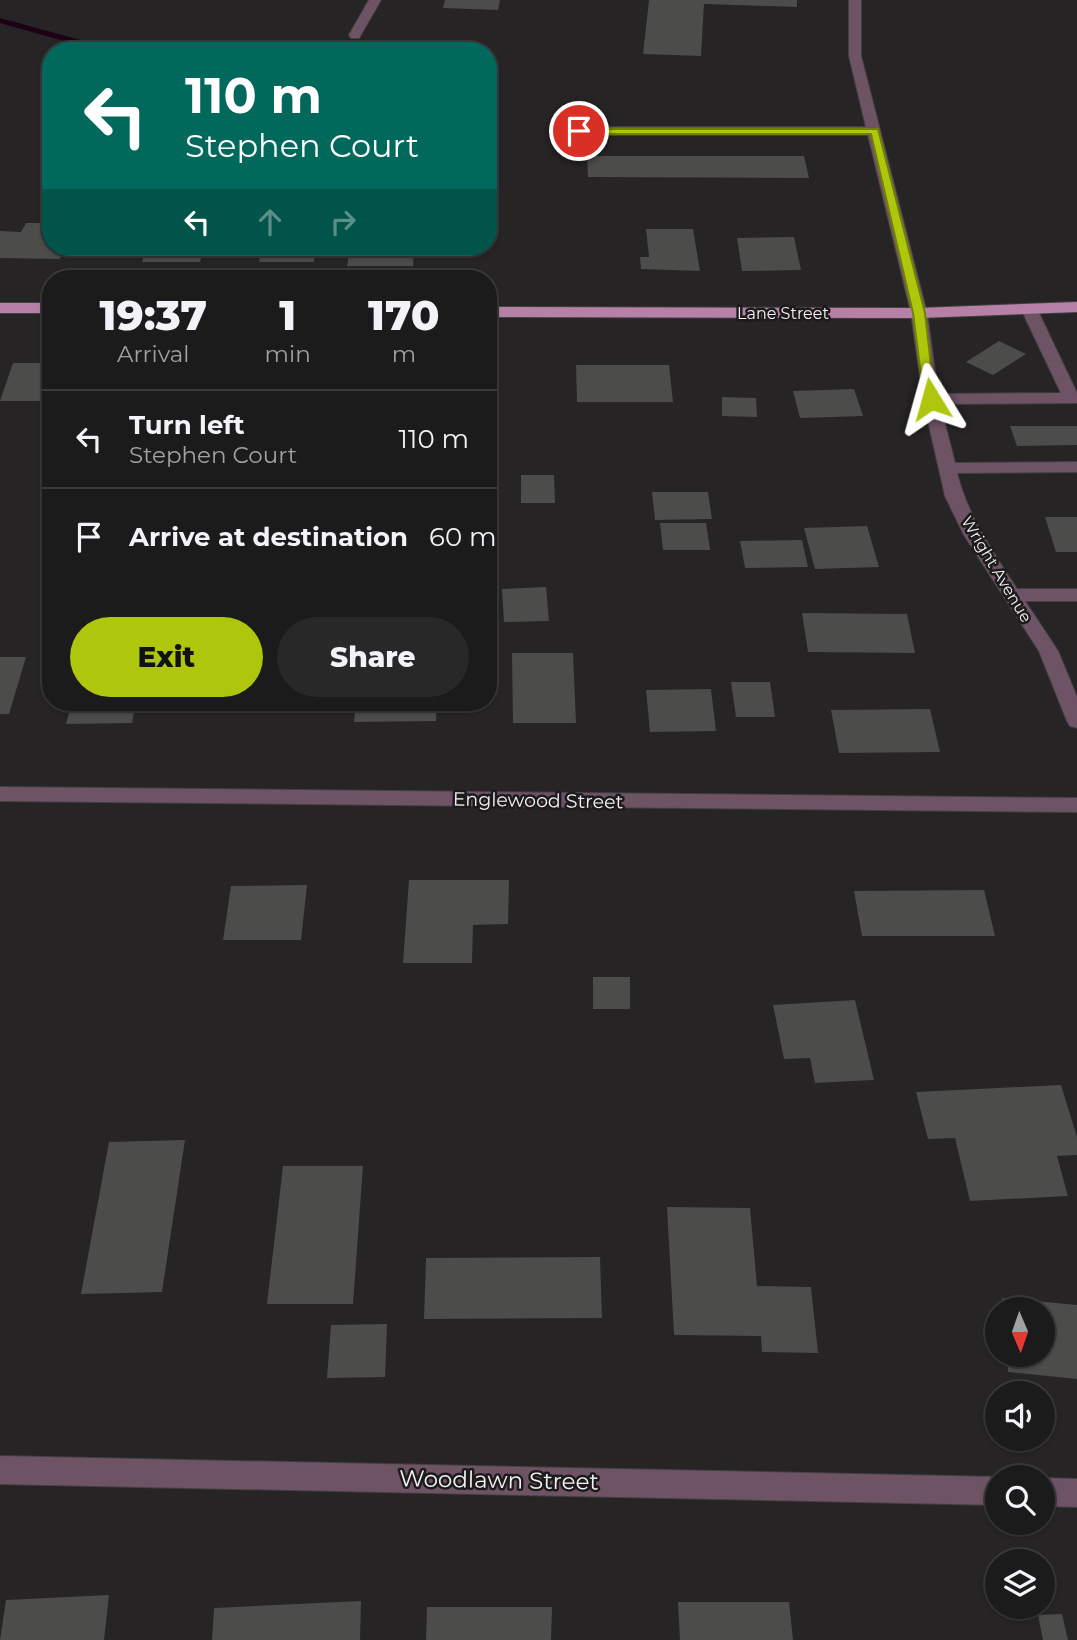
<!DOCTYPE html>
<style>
:root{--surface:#1c1b1c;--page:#292829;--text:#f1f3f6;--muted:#a0a1a3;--line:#3a393b;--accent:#aec60b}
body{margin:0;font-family:Montserrat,sans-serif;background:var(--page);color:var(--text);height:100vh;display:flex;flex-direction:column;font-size:26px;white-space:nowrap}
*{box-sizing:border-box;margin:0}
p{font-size:23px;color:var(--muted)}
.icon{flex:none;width:38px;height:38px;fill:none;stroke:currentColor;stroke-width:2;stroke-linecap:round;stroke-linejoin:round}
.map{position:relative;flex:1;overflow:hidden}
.panel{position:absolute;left:42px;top:270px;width:455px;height:441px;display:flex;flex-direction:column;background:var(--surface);border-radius:28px;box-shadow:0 2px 5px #0004,0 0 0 2px var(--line)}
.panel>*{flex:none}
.banner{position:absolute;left:42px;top:42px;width:455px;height:214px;border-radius:28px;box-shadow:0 2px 5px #0004,0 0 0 2px var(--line);background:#00695c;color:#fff;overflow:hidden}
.needle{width:46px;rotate:178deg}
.controls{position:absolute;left:985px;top:1297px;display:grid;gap:14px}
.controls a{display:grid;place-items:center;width:70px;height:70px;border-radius:50%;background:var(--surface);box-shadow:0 2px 5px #0004,0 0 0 2px var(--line);font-size:35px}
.pin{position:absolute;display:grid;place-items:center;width:60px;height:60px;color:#fff;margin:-30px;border:4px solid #fff;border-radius:50%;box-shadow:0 2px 7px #0007}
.me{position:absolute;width:77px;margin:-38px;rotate:352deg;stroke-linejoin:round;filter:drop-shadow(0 0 5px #0008)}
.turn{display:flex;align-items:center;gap:24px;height:147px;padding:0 28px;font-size:32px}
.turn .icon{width:91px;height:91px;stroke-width:2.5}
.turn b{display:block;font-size:49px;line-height:60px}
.lanes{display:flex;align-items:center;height:66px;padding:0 28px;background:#0003;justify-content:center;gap:35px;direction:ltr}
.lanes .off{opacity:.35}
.eta{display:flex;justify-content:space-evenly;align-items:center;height:119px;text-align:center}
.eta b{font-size:42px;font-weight:800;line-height:49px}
.action{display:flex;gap:14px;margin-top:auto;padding:14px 28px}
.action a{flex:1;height:80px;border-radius:42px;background:var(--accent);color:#111;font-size:28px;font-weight:800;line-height:80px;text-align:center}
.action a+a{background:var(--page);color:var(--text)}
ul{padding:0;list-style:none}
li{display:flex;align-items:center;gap:21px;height:98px;padding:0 28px;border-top:2px solid var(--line)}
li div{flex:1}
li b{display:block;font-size:26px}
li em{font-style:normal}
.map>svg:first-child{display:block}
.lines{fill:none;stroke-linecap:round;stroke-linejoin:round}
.stream{fill:#1d0016;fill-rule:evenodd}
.building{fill:#4c4c4a}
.minor-casing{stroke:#434142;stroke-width:2}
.major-casing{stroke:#434142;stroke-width:2}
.minor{fill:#6e5365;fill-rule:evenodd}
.major{fill:#b781a7;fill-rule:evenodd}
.route{fill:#aec60b;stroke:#718107;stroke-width:2}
.labels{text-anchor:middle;stroke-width:5;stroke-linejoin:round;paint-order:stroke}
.far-street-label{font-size:16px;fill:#f3f2f3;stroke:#1c1a1b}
.street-label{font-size:19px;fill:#f3f2f3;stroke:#1c1a1b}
.near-street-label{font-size:23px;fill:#f3f2f3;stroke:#1c1a1b}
</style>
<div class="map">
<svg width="1077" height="1640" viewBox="0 0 1077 1640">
<rect width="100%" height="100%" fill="#262425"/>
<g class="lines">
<path class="stream" d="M0,18L113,49L114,51H100L0,23Z"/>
</g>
<path class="building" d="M445,0H500L498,10L443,8Z
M649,0H797V7L704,4L701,56L643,54Z
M587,156H804L809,178L588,177Z
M26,223H51L48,231H51V247H65L60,259L0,258V231L21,232Z
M646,229H693L700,271L641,269L640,257H649Z
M794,237L801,270L742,271L737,238Z
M147,247H204L200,262H142Z
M262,247H316L314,262H259Z
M350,247H414L413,266H347Z
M999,341L1026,354L993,375L966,362Z
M13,363H51L49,401H0Z
M576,365H669L673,402H577Z
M854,389L863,416L800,418L793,391Z
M722,397L756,398L757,417L722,416Z
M1010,426H1077V445L1017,446Z
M521,475H554L555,503H521Z
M652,492H708L712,519L655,520Z
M1045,517H1077V552H1056Z
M660,523H706L710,550H663Z
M867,526L879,567L815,569L804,528Z
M802,540L808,567L745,568L740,541Z
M546,587L549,621L504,622L502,589Z
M802,613L907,614L915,653L808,652Z
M512,653H573L576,723H513Z
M0,657H26L9,714H0Z
M731,682H770L775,717H736Z
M711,689L716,731L650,732L646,690Z
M72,702H136L132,723L66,724Z
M356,702H437L436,721L354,722Z
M930,709L940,752L839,753L831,710Z
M409,880H509L508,924L473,925L472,963H403Z
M307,885L301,940H223L231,886Z
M984,890L995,936H862L854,891Z
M593,977H630V1009H593Z
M855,1000L874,1080L815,1083L810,1058L784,1059L773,1005Z
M1061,1085L1077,1137V1155L1057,1156L1068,1196L970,1201L955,1138L928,1139L916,1092Z
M185,1140L162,1292L81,1294L109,1142Z
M283,1166H363L353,1304H267Z
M667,1207L750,1208L757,1286L811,1287L818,1353L762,1352L761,1336L674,1335Z
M600,1257L602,1318L424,1319L426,1258Z
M1002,1298L1077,1305V1379L1008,1372L1007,1354H1043V1309H1003Z
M387,1324L385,1377L327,1378L331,1325Z
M109,1595L104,1640H0L6,1600Z
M361,1601L360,1640H212L214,1608Z
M678,1602H789L793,1640H680Z
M427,1607H552L551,1640H426Z
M1062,1614L1068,1640H1043L1038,1615Z"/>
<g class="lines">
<g class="minor-casing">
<path id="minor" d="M369,0H381L359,38H351L349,35Z
M849,0H861V56L927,313L938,394L1061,393L1021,309L1029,304L1037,309L1077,393V403L940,404L955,463L1077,462V472L957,473C968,517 993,552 1017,589H1077V601H1025L1058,651L1077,697V728L1070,726L1067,721L1039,651L964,535L945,496L923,399L911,313L868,135H579L572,131L579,127H866L849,56Z
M0,787L1077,798V812L0,801Z
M0,1456L998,1477V1505L0,1484Z
M1043,1478L1077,1479V1507L1043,1506Z"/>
</g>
<g class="major-casing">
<path id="major" d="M1077,302V312L919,318L488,317V307L919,308Z
M0,303H51V313H0Z"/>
</g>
<use href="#minor" class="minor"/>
<use href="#major" class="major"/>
</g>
<path class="route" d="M575,129H878L925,313L935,401H926L924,399L913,313L871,134H579L575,133Z"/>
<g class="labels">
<g class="far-street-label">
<text x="783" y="319">Lane Street</text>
<text transform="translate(997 569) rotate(59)" y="6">Wright Avenue</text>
</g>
<g class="street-label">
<text transform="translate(538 800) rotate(1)" y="7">Englewood Street</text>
</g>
<g class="near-street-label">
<text transform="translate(499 1480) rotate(1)" y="8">Woodlawn Street</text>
</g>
</g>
</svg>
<div class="controls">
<a><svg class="needle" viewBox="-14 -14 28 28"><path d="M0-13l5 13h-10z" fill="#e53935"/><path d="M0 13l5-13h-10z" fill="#a0a1a3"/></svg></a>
<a><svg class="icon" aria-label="sound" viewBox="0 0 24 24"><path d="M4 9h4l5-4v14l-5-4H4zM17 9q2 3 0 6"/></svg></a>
<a><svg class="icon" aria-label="search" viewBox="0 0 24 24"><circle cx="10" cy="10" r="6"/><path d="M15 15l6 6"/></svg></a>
<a><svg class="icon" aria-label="layers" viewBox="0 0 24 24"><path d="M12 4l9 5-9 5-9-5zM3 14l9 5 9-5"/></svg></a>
</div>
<div class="pin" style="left:579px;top:131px;background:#d93025"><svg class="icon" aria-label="arrive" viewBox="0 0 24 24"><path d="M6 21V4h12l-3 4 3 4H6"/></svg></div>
<svg class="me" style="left:931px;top:399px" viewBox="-20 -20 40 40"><path d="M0-17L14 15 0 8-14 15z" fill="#aec60b" stroke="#fff" stroke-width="4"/></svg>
<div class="banner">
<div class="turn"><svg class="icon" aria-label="left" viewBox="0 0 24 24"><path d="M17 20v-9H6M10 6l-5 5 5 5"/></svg><div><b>110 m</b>Stephen Court</div></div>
<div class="lanes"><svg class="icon" aria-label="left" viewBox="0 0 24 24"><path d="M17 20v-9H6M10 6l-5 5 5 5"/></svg><svg class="icon off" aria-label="ahead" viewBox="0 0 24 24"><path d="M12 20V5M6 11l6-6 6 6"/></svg><svg class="icon off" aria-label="right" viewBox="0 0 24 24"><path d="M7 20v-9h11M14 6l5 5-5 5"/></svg></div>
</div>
<section class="panel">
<div class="eta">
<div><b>19:37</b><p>Arrival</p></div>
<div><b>1</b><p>min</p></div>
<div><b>170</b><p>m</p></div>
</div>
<ul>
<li><svg class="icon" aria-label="left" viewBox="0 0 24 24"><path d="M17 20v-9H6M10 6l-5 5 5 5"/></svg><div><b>Turn left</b><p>Stephen Court</p></div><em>110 m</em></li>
<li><svg class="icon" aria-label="arrive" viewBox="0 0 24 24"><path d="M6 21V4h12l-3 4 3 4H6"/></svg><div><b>Arrive at destination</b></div><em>60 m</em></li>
</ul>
<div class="action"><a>Exit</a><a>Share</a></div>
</section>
</div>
